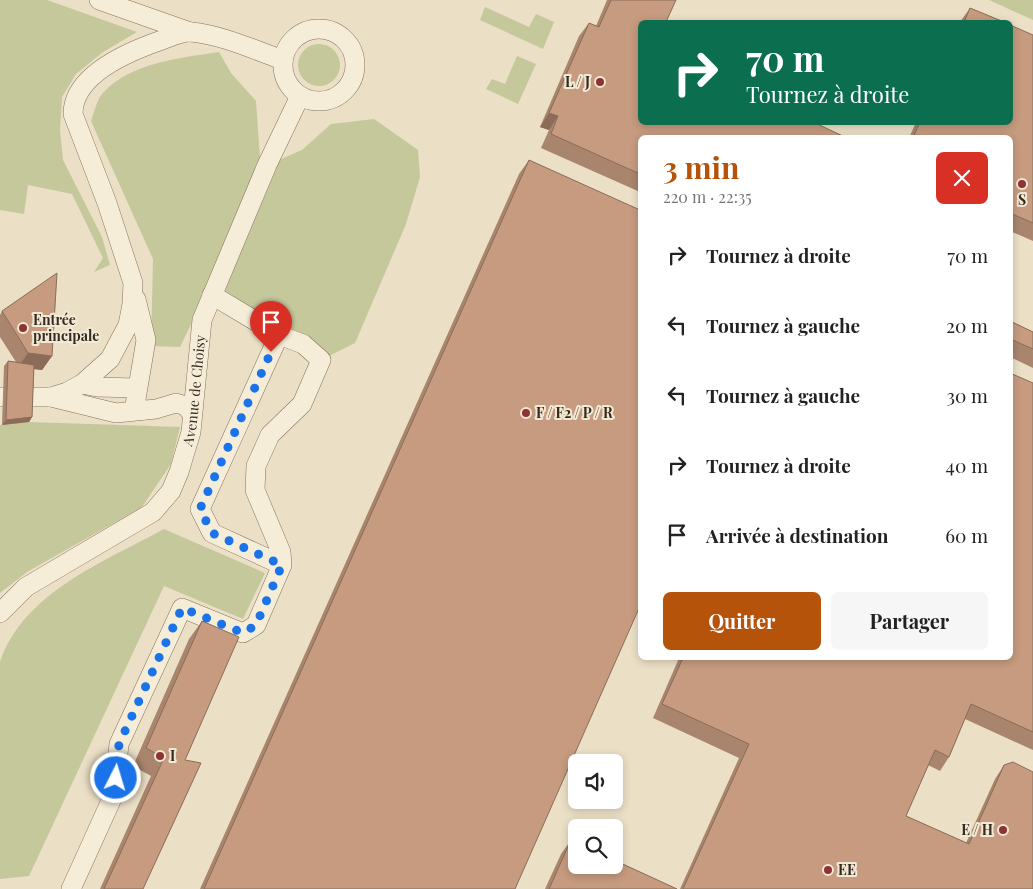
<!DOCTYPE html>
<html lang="fr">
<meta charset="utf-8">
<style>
:root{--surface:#fff;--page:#f6f6f6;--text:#222;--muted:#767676;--accent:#b45309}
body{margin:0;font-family:"Playfair Display",serif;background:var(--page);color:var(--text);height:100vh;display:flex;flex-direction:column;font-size:19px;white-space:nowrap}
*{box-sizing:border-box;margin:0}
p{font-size:16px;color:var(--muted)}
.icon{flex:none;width:28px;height:28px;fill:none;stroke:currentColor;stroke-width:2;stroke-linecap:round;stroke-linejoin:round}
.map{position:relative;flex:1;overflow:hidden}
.details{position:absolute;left:638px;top:135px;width:375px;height:525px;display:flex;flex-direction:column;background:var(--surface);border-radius:8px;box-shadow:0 2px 8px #0003}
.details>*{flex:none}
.guide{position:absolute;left:638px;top:20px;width:375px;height:105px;border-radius:8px;box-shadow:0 2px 8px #0003;background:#0b6e4f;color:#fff;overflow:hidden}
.buttons{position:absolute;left:568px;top:754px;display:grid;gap:10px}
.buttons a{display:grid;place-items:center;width:55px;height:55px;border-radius:8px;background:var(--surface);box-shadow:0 2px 8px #0003;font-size:25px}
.pin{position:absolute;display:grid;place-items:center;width:42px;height:42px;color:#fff;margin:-51px -21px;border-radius:50% 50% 50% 0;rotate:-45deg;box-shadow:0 0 5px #0007}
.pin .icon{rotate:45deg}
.me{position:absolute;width:55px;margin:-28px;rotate:5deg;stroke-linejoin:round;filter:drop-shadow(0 0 4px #0008)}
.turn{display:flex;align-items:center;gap:18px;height:105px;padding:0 25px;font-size:22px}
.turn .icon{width:65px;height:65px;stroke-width:2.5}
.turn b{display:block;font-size:35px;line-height:42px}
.round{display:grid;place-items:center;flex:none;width:52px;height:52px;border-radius:8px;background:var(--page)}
.head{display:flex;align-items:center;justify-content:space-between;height:85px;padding:0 25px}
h1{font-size:30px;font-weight:700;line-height:38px;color:var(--accent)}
.action{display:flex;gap:10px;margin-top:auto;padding:10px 25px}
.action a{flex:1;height:58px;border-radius:8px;background:var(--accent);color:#fff;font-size:20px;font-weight:700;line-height:58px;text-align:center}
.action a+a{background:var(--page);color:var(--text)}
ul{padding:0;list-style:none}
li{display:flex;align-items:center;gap:15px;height:70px;padding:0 25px}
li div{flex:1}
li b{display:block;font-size:19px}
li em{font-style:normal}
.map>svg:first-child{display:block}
.green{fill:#c4c89b}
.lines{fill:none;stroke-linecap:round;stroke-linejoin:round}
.minor-casing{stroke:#85725d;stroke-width:20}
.minor{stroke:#f6edd9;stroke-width:19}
.wall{fill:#aa856d}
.shaded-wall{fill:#8b6c59}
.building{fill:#c69b7f;stroke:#8b6c59}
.route{stroke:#1a73e8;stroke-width:9;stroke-dasharray:0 16.2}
.poi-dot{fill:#8f3234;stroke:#f3ead5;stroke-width:2}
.labels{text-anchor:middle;stroke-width:4;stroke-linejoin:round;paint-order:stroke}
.poi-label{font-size:14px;font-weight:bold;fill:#362a20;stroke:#f3ead5;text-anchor:start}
.street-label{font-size:14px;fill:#362a20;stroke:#f3ead5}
</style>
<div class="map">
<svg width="1033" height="889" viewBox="0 0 1033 889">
<rect width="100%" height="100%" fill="#ebdfc6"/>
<path class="green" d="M0,0H47L137,32L103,52L76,74L62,97L60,130L63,160L102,237L110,265L94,272L103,258L72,194L28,185L24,214L0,210Z
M989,0H1033V20Z
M485,7L529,27L536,14L554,22L543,49L480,20Z
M298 65a21 21 0 1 1 42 0a21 21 0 1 1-42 0Z
M219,52L231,73L256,101L260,158L267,165L302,150L331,124L374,119L418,150L420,177L406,224L355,343L321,360L211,294L197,312L180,347L151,346L153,259L91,121C94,113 97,99 103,93C131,62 181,58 219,52Z
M517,56L536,64L518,104L486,89L492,79L505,84Z
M29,422L180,427L171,464L142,507L27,572L0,593V425Z
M164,529L265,573L243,619L164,586L29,876L0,879V662C24,592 104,562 164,529Z"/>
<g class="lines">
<g class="minor-casing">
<g id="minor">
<path d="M99,0L190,32"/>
<circle cx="319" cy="65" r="36"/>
<path d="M212,295L279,335"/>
<path d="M136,299L146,340L135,405L143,410"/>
<path d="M82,384L97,387L137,388"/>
<path d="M0,397H51L67,392L82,384L110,359L128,325L132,304L133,283L107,203L73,114C73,74 130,51 162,40C171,37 182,31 191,32C223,35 254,50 283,60"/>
<path d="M51,397L116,413L156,409L176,403L186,406L192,414"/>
<path id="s1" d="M0,613L26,587L153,512L171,491L179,472L191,432L202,320L267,165L300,96"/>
<path d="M71,889L114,794L119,744L182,608L243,633L256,625L282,565L281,552L255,490L256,466L270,435L302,404L321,360L303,344L279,335L200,509L212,533L282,565"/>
</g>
</g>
<use href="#minor" class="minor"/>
</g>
<path class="wall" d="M607,0H676L640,22V192L541,148L549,130L540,127L579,36L589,23L596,26Z
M970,8L1004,22H960Z
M1033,35V241L1010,231V138H909L916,122H1010Z
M529,160L515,889H200L519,174Z
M2,311L52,356L42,370L34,369L32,417L29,422L2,425L4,366L8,361L16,362L0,337V315Z
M1010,321L1033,332V368L1010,357Z
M1033,383V750L965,719L949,757L940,771L928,765L906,816L966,843L995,779L1004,765L1033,889H680L739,758L653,718L679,658H1010Z
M202,621L185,760L143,889H100L151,776L133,766L189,639Z
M571,840L677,889H545L561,854Z"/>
<path class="shaded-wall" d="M549,113L558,116L549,130L540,127Z
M28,353L52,356L42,370L18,367Z
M32,417L29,422L2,425L6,420Z"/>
<path class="building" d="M611,0H676L666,22H640V122H813L847,138H640V174L551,134L558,116L549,113L589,23L599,27Z
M970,8L1004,22H964Z
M1010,25L1033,35V223L1010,213V138H913L920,122H1010Z
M529,160L640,210V606L515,889H204Z
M57,273L52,356L28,353L2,311Z
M1010,321L1033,332V349L1010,339Z
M8,361L34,365L32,417L6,420Z
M1010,373L1033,383V732L971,704L949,757L935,750L906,816L969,844L1004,765L1013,762L1033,772V889H683L749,744L662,704L683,658H1010Z
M202,621L239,637L185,760L201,763L143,889H104L164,758L146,748Z
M571,840L576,843V865H614V860L677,889H549Z"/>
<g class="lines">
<path class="route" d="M116,778L119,744L182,608L243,633L256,625L282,565L212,533L200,509L271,352"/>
</g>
<g class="poi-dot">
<circle cx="600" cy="82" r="5"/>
<circle cx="1022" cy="184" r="5"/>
<circle cx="23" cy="328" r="5"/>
<circle cx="526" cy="413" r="5"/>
<circle cx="160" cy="756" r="5"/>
<circle cx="1003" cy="830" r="5"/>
<circle cx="828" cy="870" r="5"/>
</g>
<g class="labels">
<g class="poi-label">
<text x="590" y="87" text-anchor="end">L / J</text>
<text x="1022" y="205" text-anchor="middle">S</text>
<text x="33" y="325">Entrée<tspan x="33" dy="16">principale</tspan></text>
<text x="536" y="418">F / F2 / P / R</text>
<text x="170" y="761">I</text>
<text x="993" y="835" text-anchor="end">E / H</text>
<text x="838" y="875">EE</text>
</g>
<g class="street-label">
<text dy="5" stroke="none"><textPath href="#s1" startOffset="316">Avenue de Choisy</textPath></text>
</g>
</g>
</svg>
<div class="buttons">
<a><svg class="icon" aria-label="sound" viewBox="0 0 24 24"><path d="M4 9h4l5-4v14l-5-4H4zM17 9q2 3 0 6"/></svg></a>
<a><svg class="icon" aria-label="search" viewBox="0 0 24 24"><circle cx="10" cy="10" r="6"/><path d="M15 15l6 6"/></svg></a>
</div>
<div class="pin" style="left:271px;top:352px;background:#d93025"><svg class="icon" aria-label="arrive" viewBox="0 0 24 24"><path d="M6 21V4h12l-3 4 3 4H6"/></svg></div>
<svg class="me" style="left:116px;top:778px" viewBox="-20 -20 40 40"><circle r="17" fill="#1a73e8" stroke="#fff" stroke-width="3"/><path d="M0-11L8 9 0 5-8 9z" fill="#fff"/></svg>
<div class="guide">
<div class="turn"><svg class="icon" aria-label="right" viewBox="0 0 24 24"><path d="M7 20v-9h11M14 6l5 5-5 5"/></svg><div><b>70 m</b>Tournez à droite</div></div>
</div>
<section class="details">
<div class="head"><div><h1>3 min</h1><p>220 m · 22:35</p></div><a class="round" style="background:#d93025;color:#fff"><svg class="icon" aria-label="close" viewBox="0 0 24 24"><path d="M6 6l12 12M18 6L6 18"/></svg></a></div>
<ul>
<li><svg class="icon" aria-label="right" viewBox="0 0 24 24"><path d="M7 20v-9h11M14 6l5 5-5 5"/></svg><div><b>Tournez à droite</b></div><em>70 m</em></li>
<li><svg class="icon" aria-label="left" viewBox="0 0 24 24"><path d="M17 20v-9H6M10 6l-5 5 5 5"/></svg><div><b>Tournez à gauche</b></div><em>20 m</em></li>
<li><svg class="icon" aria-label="left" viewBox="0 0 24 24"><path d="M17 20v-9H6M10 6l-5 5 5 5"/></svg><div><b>Tournez à gauche</b></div><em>30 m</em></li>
<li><svg class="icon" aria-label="right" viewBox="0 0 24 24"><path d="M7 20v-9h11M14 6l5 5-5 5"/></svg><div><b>Tournez à droite</b></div><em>40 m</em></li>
<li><svg class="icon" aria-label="arrive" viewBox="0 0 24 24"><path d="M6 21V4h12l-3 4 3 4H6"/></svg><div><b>Arrivée à destination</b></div><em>60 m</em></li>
</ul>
<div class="action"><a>Quitter</a><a>Partager</a></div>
</section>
</div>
